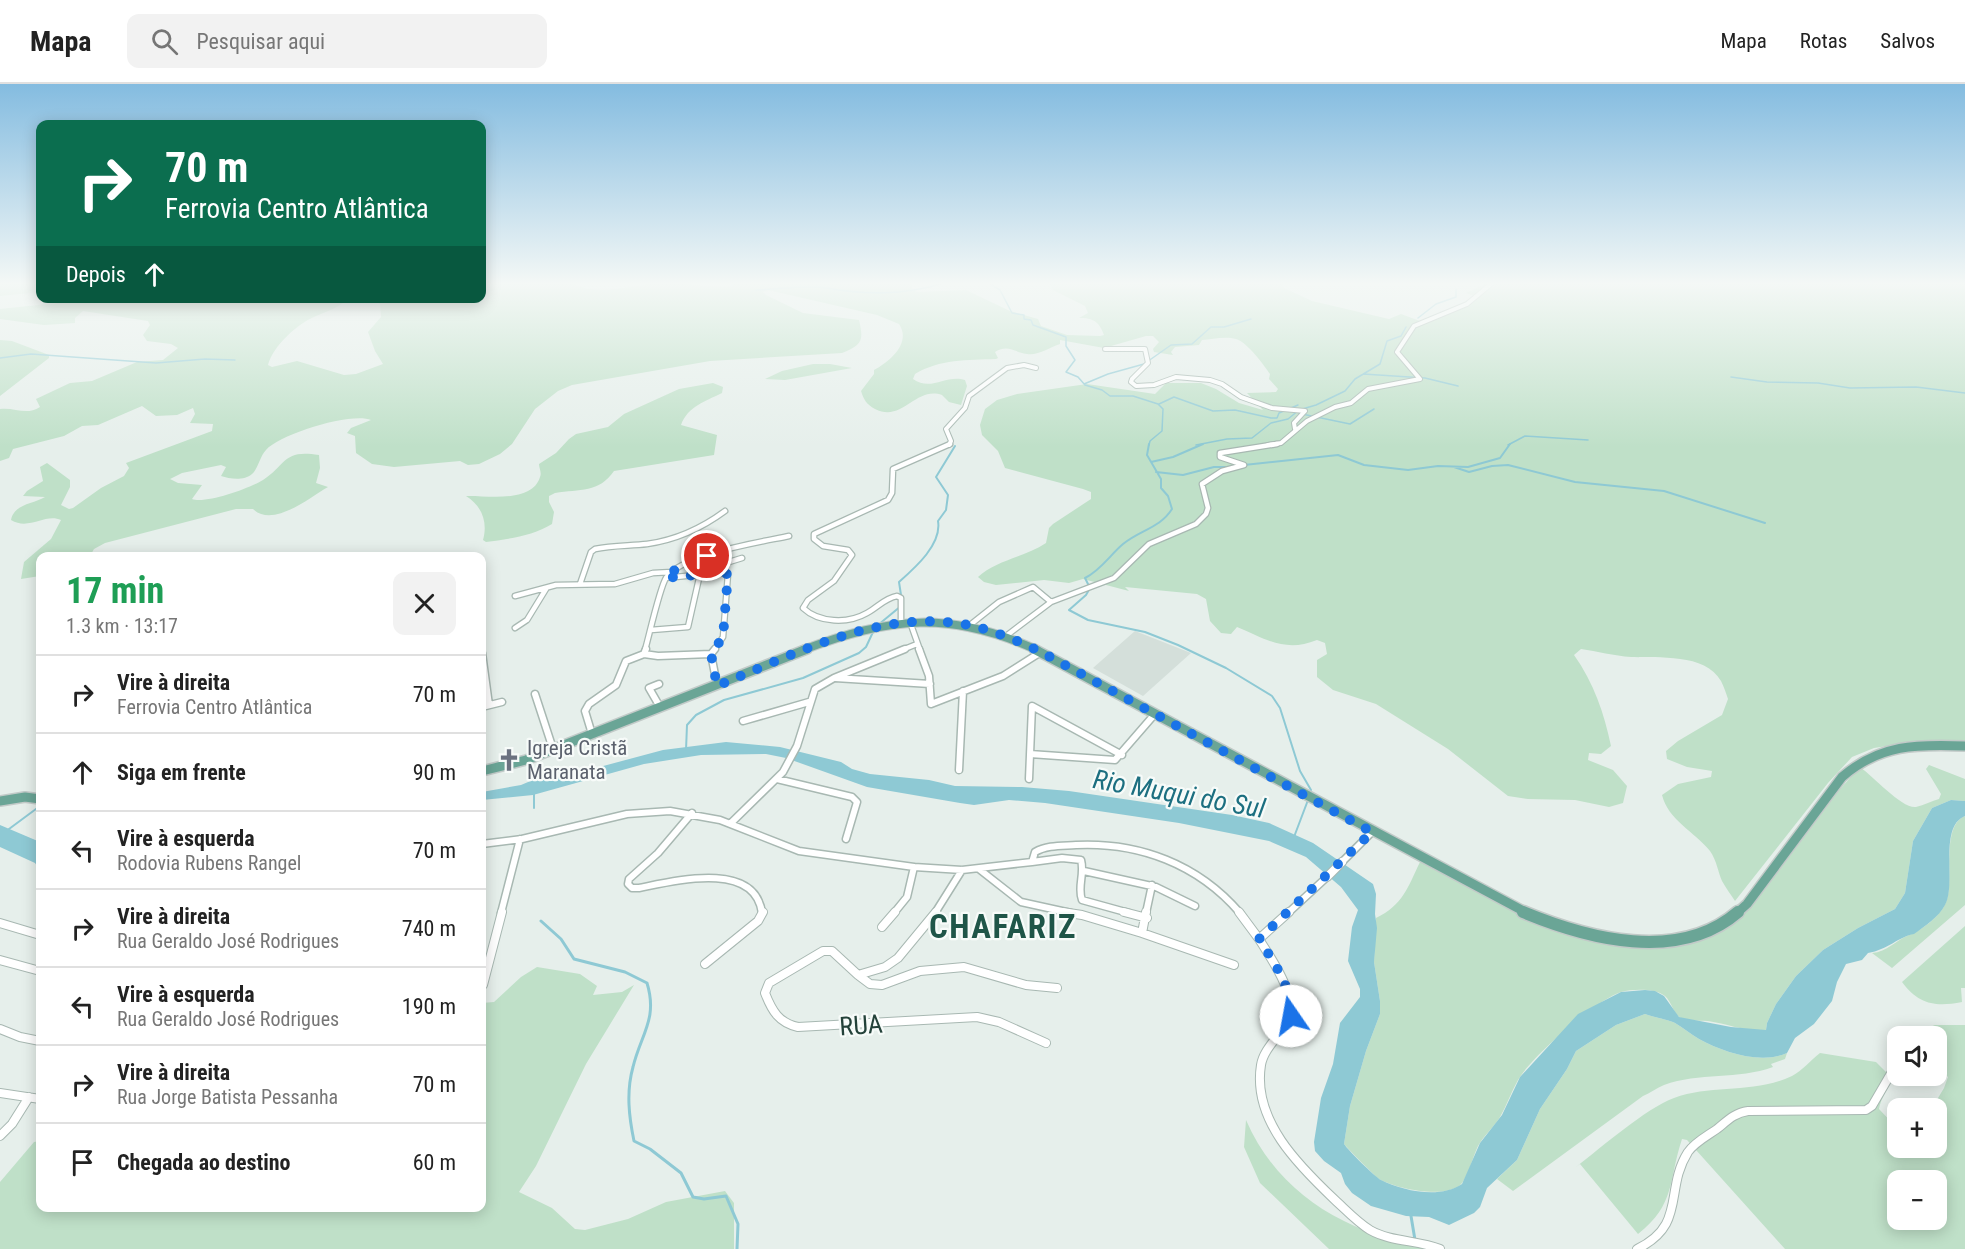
<!DOCTYPE html>
<html lang="pt">
<meta charset="utf-8">
<style>
:root{--surface:#fff;--page:#f2f2f2;--text:#222;--muted:#767676;--line:#e0e0e0}
body{margin:0;font-family:"Roboto Condensed",sans-serif;background:var(--page);color:var(--text);height:100vh;display:flex;flex-direction:column;font-size:22px;white-space:nowrap}
*{box-sizing:border-box;margin:0}
p{font-size:20px;color:var(--muted)}
.icon{flex:none;width:33px;height:33px;fill:none;stroke:currentColor;stroke-width:2;stroke-linecap:round;stroke-linejoin:round}
.map{position:relative;flex:1;overflow:hidden}
.drawer{position:absolute;left:36px;top:468px;width:450px;height:660px;display:flex;flex-direction:column;background:var(--surface);border-radius:12px;box-shadow:0 3px 15px #0003}
.drawer>*{flex:none}
.hud{position:absolute;left:36px;top:36px;width:450px;height:183px;border-radius:12px;box-shadow:0 3px 15px #0003;background:#0b6e4f;color:#fff;overflow:hidden}
.buttons{position:absolute;left:1887px;top:942px;display:grid;gap:12px}
.buttons a{display:grid;place-items:center;width:60px;height:60px;border-radius:12px;background:var(--surface);box-shadow:0 3px 15px #0003;font-size:30px}
.pin{position:absolute;display:grid;place-items:center;width:51px;height:51px;color:#fff;margin:-26px;border:3px solid #fff;border-radius:50%;box-shadow:0 2px 6px #0007}
.me{position:absolute;width:66px;margin:-33px;rotate:348deg;stroke-linejoin:round;filter:drop-shadow(0 0 4px #0008)}
.turn{display:flex;align-items:center;gap:21px;height:126px;padding:0 30px;font-size:27px}
.turn .icon{width:78px;height:78px;stroke-width:2.5}
.turn b{display:block;font-size:42px;line-height:51px}
.then{display:flex;align-items:center;height:57px;padding:0 30px;background:#0003;gap:12px;font-size:22px}
.round{display:grid;place-items:center;flex:none;width:63px;height:63px;border-radius:12px;background:var(--page)}
.summary{display:flex;align-items:center;justify-content:space-between;height:102px;padding:0 30px}
h1{font-size:36px;font-weight:700;line-height:45px;color:#1e9e55}
ul{padding:0;list-style:none}
li{display:flex;align-items:center;gap:18px;height:78px;padding:0 30px;border-top:2px solid var(--line)}
li div{flex:1}
li b{display:block;font-size:22px}
li em{font-style:normal}
header{display:flex;align-items:center;gap:36px;box-sizing:border-box;height:84px;padding:0 30px;background:var(--surface);border-bottom:2px solid var(--line)}
header strong{font-size:28px}
nav{display:flex;gap:33px;margin-inline-start:auto;font-size:21px}
.search{width:420px;height:54px;background:var(--page);display:flex;align-items:center;gap:15px;box-sizing:border-box;padding:0 21px;border-radius:12px;color:var(--muted);font-size:22px}
.map>svg:first-child{display:block}
.built{fill:#d4dfda}
.green{fill:#bfe0c8;fill-rule:evenodd}
.water{fill:#8ec9d4}
.lines{fill:none;stroke-linecap:round;stroke-linejoin:round}
.stream-far2{stroke:#8ec9d4;stroke-width:1.5}
.stream-far1{stroke:#8ec9d4;stroke-width:2}
.stream{stroke:#8ec9d4;stroke-width:3}
.minor-far3-casing{stroke:#a8b8b2;stroke-width:6}
.minor-far2-casing{stroke:#a8b8b2;stroke-width:7}
.minor-far1-casing{stroke:#a8b8b2;stroke-width:9}
.minor-casing{stroke:#a8b8b2;stroke-width:10}
.tertiary-casing{stroke:#a8b8b2;stroke-width:10}
.primary-far2-casing{stroke:#c2cac8;stroke-width:10}
.primary-far1-casing{stroke:#c2cac8;stroke-width:12}
.primary-casing{stroke:#c2cac8;stroke-width:15}
.minor-far3{stroke:#fff;stroke-width:4}
.minor-far2{stroke:#fff;stroke-width:4.5}
.minor-far1{stroke:#fff;stroke-width:6}
.minor{stroke:#fff;stroke-width:8}
.tertiary{stroke:#fff;stroke-width:8}
.primary-far2{stroke:#6aa596;stroke-width:8}
.primary-far1{stroke:#6aa596;stroke-width:9}
.primary{stroke:#6aa596;stroke-width:12}
.route{stroke:#1a73e8;stroke-width:10;stroke-dasharray:0 18}
.labels{text-anchor:middle;stroke-width:4.5;stroke-linejoin:round;paint-order:stroke}
.worship-label{font-size:21px;fill:#5b616d;stroke:#f7fbf9;text-anchor:start}
.near-street-label{font-size:26px;fill:#24423a;stroke:#f7fbf9}
.near-water-label{font-size:27px;font-style:italic;fill:#1c6f80;stroke:#f7fbf9}
.near-district-label{font-size:33px;font-weight:bold;letter-spacing:1.5px;fill:#1f5548;stroke:#f7fbf9}
</style>
<header>
<strong>Mapa</strong>
<div class="search"><svg class="icon" aria-label="search" viewBox="0 0 24 24"><circle cx="10" cy="10" r="6"/><path d="M15 15l6 6"/></svg>Pesquisar aqui</div>
<nav><a>Mapa</a><a>Rotas</a><a>Salvos</a></nav>
</header>
<div class="map">
<svg width="1965" height="1165" viewBox="0 0 1965 1165">
<rect width="100%" height="100%" fill="#e6efeb"/>
<path class="built" d="M1135,547L1191,569L1143,612L1093,584Z"/>
<path class="green" d="M0,200H40V208L0,212Z
M482,200H573C595,211 627,203 651,200C677,198 704,203 730,203L733,200H912V206L918,208L966,206L1010,227L1038,235L1041,242L1067,251L1100,252L1104,251C1099,237 1093,234 1079,234L1088,229L1085,222L1053,206L1050,200H1283L1282,203L1312,217L1389,235L1401,230L1420,237L1452,226L1474,212L1466,209L1485,200H1965V660H1900L1874,664L1852,673L1828,699L1735,817C1731,811 1726,804 1722,797C1718,788 1717,777 1710,767C1695,748 1668,736 1662,711L1678,700L1711,693L1712,687L1687,683L1667,675L1666,667L1678,657L1722,631L1728,615C1726,609 1724,603 1721,597C1705,569 1658,574 1631,573C1614,572 1597,567 1581,565L1574,571C1594,599 1604,629 1611,662L1601,670L1589,669L1588,676L1613,686L1627,702L1623,719L1609,723L1575,716L1528,715L1508,712L1448,665L1376,620L1333,606L1317,593V576L1327,570L1325,559L1317,556C1285,569 1266,555 1237,543L1231,550L1221,549L1210,537L1206,515L1197,510L1125,503L1129,507L1083,495L1069,499L1044,496L996,501L984,498L978,493C996,476 1025,473 1046,459L1049,444L1053,440L1091,415V408L1083,405L1005,384L998,367L982,351L980,341L985,325L997,316L1017,310L1087,300L1155,310L1166,299H1201L1216,305L1239,319L1263,326L1247,309L1276,308L1278,305L1269,295L1270,290C1264,281 1247,258 1236,255C1226,252 1212,255 1202,256L1199,261L1175,263L1171,268L1173,271L1154,268L1153,265L1159,258L1153,252H1146L1104,264L1060,256V260C1050,263 1038,272 1027,270C1014,268 1008,260 995,268L998,274L996,275C967,276 940,275 915,290L913,295C931,308 946,290 965,296L967,302L961,321L949,318L942,311C915,302 903,339 875,325C866,320 864,316 861,307L874,290V286C889,278 912,259 899,240L877,231L768,206L763,208L766,211L803,229L859,236C864,257 862,261 842,269L710,277L572,301L558,307L535,325L512,360L500,370L479,380L468,381L460,377L394,383L372,380L356,369L355,352L347,349L351,344L371,336C351,328 280,350 266,366C260,372 258,385 252,390C244,397 230,395 221,392L226,383L221,381L182,389L170,395L178,399L202,401L192,415C206,420 250,404 263,396C287,380 283,365 319,371L320,384L316,399L328,403C309,414 273,444 253,425H236L105,459L94,465L90,472H40V492L21,495L24,478L51,455L61,436C45,429 29,447 11,436C14,420 33,420 45,413L23,412L27,407L43,397L40,383L47,379L70,396V403L61,421L69,425L73,424L101,404L124,392L129,384L126,379L212,347L213,340L190,339L195,330L193,324L177,331L156,332L142,322L98,341L82,342L64,352L13,365L9,374L0,377V325C15,323 26,332 40,323L36,315L70,299L92,297L137,278L163,276L178,264L171,260L147,257L143,251L150,241L148,237L83,227L75,234V239L44,241L0,235V225L94,215H348C338,224 328,227 316,232C297,240 273,262 268,281L272,283L297,277L344,291L356,290L383,280L375,267L368,248L381,233L380,220L374,215L482,214Z
M0,256L12,257L49,271V274L0,312Z
M813,280H830L852,284L785,296L765,295L782,287Z
M713,299L723,303L722,309C706,317 688,322 681,341L717,351L714,371L614,387C599,409 580,405 555,409L549,412V418L554,428L552,440C533,452 508,455 486,458L483,456C488,438 482,422 466,412C485,411 532,420 540,393C542,389 539,384 539,380L556,369L569,355L576,350L608,343L624,330L679,305Z
M1929,681L1965,695V717L1951,716L1932,724L1913,757L1905,809L1895,825L1858,844L1823,866L1796,892L1776,920L1767,939L1766,946C1746,948 1728,940 1708,937C1699,936 1689,938 1681,934C1673,930 1672,918 1665,912C1655,904 1633,905 1621,908C1596,916 1531,973 1518,996C1511,1008 1507,1021 1500,1033C1494,1043 1484,1051 1478,1062C1473,1072 1467,1097 1459,1102C1441,1114 1397,1105 1379,1095C1376,1093 1348,1065 1344,1060L1350,1022L1366,967L1380,930V917L1374,878L1376,834C1403,821 1408,803 1420,778L1524,833L1674,861L1740,833L1763,808L1840,705L1860,683C1873,692 1902,725 1916,723C1924,721 1932,717 1939,715L1941,710L1926,685Z
M1965,732V821L1892,884L1872,869C1887,868 1896,856 1909,851C1922,846 1941,832 1946,818C1955,797 1940,742 1965,732Z
M1965,842V904H1961L1962,918C1936,923 1919,921 1902,898Z
M537,883L580,890L597,902L593,911L622,908L634,901L586,980L536,1082L519,1108L552,1124L575,1145L585,1146L628,1135L666,1118L725,1107L734,1119V1165H0V1098L34,1058L40,1057V1124H482V919L494,918L521,893Z
M1645,930C1653,933 1669,936 1675,939C1684,944 1690,950 1699,955C1723,968 1761,981 1787,969L1785,975L1771,980L1773,983C1738,996 1699,988 1664,1001C1657,1004 1650,1009 1643,1012L1513,1107L1497,1095L1517,1076L1540,1025L1567,985L1576,967L1616,941Z
M1935,941H1965V1165H1785L1687,1056L1682,1055C1668,1097 1676,1120 1638,1150L1580,1080L1576,1083C1602,1063 1645,1025 1674,1014C1712,1000 1754,1010 1792,992C1802,987 1811,976 1820,969L1876,978L1889,991C1890,1005 1881,1012 1879,1025L1897,1044L1898,1064H1936V1024H1932L1944,1004L1948,993L1937,983L1936,952H1913V950ZM1898,1096H1936V1136H1898Z
M1246,1036C1281,1116 1355,1153 1438,1165H1329L1260,1099L1244,1063Z"/>
<path class="water" d="M726,658L780,663L841,678L852,685L870,690L929,696L955,702L1022,703L1069,707L1232,731L1269,739L1313,759L1373,800L1376,810L1375,830L1377,844L1374,878L1380,917V930L1366,967L1350,1022L1344,1060C1348,1066 1375,1093 1381,1096C1403,1107 1440,1115 1462,1100L1480,1059L1502,1031L1520,993L1578,930L1621,908L1645,906L1655,907L1664,912L1679,933L1731,943L1766,946L1767,939L1776,920L1796,892L1823,866L1858,844L1895,825L1905,809L1913,757L1932,724L1951,716L1965,717V732C1938,743 1957,799 1945,821C1939,833 1925,842 1914,850C1900,852 1887,866 1868,869L1862,876L1846,880L1837,898L1832,917L1814,940L1795,954L1787,969C1761,981 1723,968 1699,955C1690,950 1684,944 1675,939C1669,936 1653,933 1645,930L1616,941L1576,967L1567,985L1540,1025L1517,1076L1487,1104L1480,1123L1474,1129L1449,1141L1429,1133L1406,1132L1371,1122L1352,1109L1345,1100L1341,1089L1324,1077L1315,1067L1314,1058L1321,1014L1333,980L1340,939L1360,913V905L1348,877L1352,843L1358,826L1341,803L1306,773L1269,757L1179,739L1045,719L1009,716L974,721L960,719L867,703L786,674L766,670L701,671L644,680L533,711L482,716V708L521,701L540,693L592,685L663,666Z
M0,741L40,758V786L35,779L0,763Z"/>
<g class="lines">
<path class="stream-far2" d="M990,200L1000,206L1012,229L1024,231V235L1031,236L1033,241L1066,253V262L1075,276L1066,288L1078,293L1085,301L1102,306L1110,312H1133L1158,320L1163,325L1162,347L1150,357L1149,361
M756,206C778,205 804,201 826,204C866,211 902,211 941,200
M1418,234L1436,220L1456,213V205
M0,274L31,270L156,279L205,275L235,276
M1363,290L1425,294L1458,302
M1731,293L1767,298L1818,299L1850,304L1916,303L1965,309
M1084,300L1108,290L1144,280L1171,261L1192,260L1211,243H1224L1251,235
M1159,320L1174,313L1213,327L1235,326L1271,334H1277L1279,329L1298,321
M1302,330L1350,340L1374,325
M1196,361L1227,355L1252,354L1271,339L1288,335L1299,326L1316,321L1345,307L1355,295L1380,280L1387,257L1401,252L1406,243
M1508,361L1525,352L1588,356"/>
<path class="stream-far1" d="M1149,360L1147,371L1161,395V404L1168,412L1172,425C1160,444 1140,446 1123,460C1110,471 1101,486 1085,494L1090,504L1086,511L1069,526L1088,536L1145,548L1178,561L1226,584L1272,612L1280,624L1300,687L1311,706L1309,711
M1151,378L1173,373L1203,360
M1244,381L1338,371L1364,381L1408,386L1438,382L1468,383L1500,374L1510,360
M1454,383L1469,388L1492,382L1508,381L1575,398L1664,407L1765,439
M1156,388L1183,391L1214,383H1230
M901,511L899,498C916,483 942,460 938,437L946,426L948,411L936,393L955,362
M878,541L901,522
M686,666L687,641L696,631L724,616L803,594L859,569L866,563L873,548
M534,709V724
M9,745L40,722
M1294,753L1308,716"/>
<path class="stream" d="M541,837L561,855L574,875L625,888L647,899C658,935 641,950 633,983C626,1008 629,1033 634,1057L650,1065L681,1089L693,1113L704,1115L726,1112L738,1140L737,1165
M1411,1132L1415,1156"/>
<g class="minor-far3-casing">
<path id="minor-far3" d="M1105,265H1145L1148,279L1132,295L1131,298L1136,302L1154,301L1176,293L1210,296L1222,300L1241,313L1272,324L1305,327L1294,339L1295,345
M949,361L951,357L946,345L965,324L969,312L1007,284L1024,281L1036,284
M1268,361L1281,359L1307,337L1335,323L1351,319L1368,305L1420,295L1397,268L1414,242L1467,220L1491,200"/>
</g>
<g class="minor-far2-casing">
<path id="minor-far2" d="M690,490L742,474
M666,494L714,489L728,490L723,553L714,566
M580,500L591,468L595,465C612,461 630,462 647,460C676,456 702,444 725,427
M515,512L556,501L615,500L653,489L672,488
M910,538L920,566
M901,539V514L897,512C885,514 878,523 867,529C848,540 819,539 803,524L808,516L834,497L852,471L848,466L823,462L814,455V450L888,416L892,409L893,385L950,360
M970,541L999,518L1033,503L1051,518
M515,544L527,536L546,505
M651,546L688,543L700,490
M1006,552L1051,518L1114,494L1149,460L1196,440L1206,430L1208,424L1202,400L1222,387L1244,381L1220,373V369L1277,360
M645,566C649,552 660,503 666,494C682,470 761,458 789,452
M902,566L917,560"/>
</g>
<g class="minor-far1-casing">
<path id="minor-far1" d="M646,565L644,570L658,572L711,570
M715,565L711,570L717,601
M919,565L929,592L931,620L1003,592L1041,568
M482,569L489,621
M835,594L930,600
M659,600L649,604L660,623
M535,610L553,665
M482,623L502,618
M743,637L809,618
M592,650L585,627L589,620L616,601L626,577L644,570
M1030,670L1115,676L1154,631
M959,686L963,607
M777,695L852,713L857,718L846,755
M1029,695L1032,622L1122,671
M692,729L658,769L629,795L628,800L632,804H639C674,797 755,776 762,829
M731,739L783,688L797,662L815,605L834,594L905,565
M482,760L522,755L627,730L670,727L720,736L799,767L914,783L962,786L1032,778L1035,768C1047,761 1062,762 1076,761C1139,758 1198,780 1240,829
M1032,778L1062,774L1081,776C1085,790 1077,803 1082,816L1129,829
M1342,778L1372,748
M979,785L1021,818L1071,829
M1084,787L1156,803L1195,822
M501,829L520,755
M894,829L907,813L914,783
M935,829L962,786
M1146,829L1152,801
M1288,829L1327,793"/>
</g>
<g class="minor-casing">
<path id="minor" d="M936,828L898,874L885,883L858,891L832,867H823L769,899L765,909C772,927 779,939 798,943L977,933L999,938L1046,959
M1062,828L1082,831L1142,849L1146,828
M1124,828L1147,834
M1239,828L1259,855L1289,828
M0,839L40,851
M882,843L895,828
M1142,849L1234,881
M1259,855C1275,881 1303,917 1282,946C1274,957 1263,968 1261,981C1252,1036 1299,1082 1335,1116C1346,1126 1357,1138 1370,1146C1391,1158 1418,1156 1440,1165
M0,876L40,887
M705,880L758,837L763,828
M858,891L870,900L882,901L920,887L964,883L1026,901L1057,904
M483,901L502,828
M0,945L20,953L40,957
M0,1009L40,1015
M0,1052L12,1040L29,1013
M1637,1165C1687,1141 1664,1106 1688,1068C1695,1058 1707,1052 1717,1045C1727,1037 1734,1029 1748,1027L1866,1026L1872,1022L1893,986"/>
</g>
<g class="tertiary-casing">
<path id="tertiary" d="M1327,793L1342,778"/>
</g>
<g class="primary-far2-casing">
<path id="primary-far2" d="M803,566C891,533 949,526 1037,566"/>
</g>
<g class="primary-far1-casing">
<path id="primary-far1" d="M1034,565L1527,829
M482,687L526,676L807,565
M0,717L25,713L40,715
M1737,829L1747,820L1842,693C1880,660 1917,660 1965,662"/>
</g>
<g class="primary-casing">
<path id="primary" d="M1523,828C1588,855 1679,879 1738,828"/>
</g>
<use href="#minor-far3" class="minor-far3"/>
<use href="#minor-far2" class="minor-far2"/>
<use href="#minor-far1" class="minor-far1"/>
<use href="#minor" class="minor"/>
<use href="#tertiary" class="tertiary"/>
<use href="#primary-far2" class="primary-far2"/>
<use href="#primary-far1" class="primary-far1"/>
<use href="#primary" class="primary"/>
</g>
<linearGradient id="sky" x2="0" y2="1"><stop stop-color="#84bce0"/><stop offset="0.55" stop-color="#f4f8f6"/><stop offset="1" stop-color="#f4f8f6" stop-opacity="0"/></linearGradient>
<rect width="1965" height="363" fill="url(#sky)"/>
<g class="lines">
<path class="route" d="M707,472L676,485L666,494L714,489L728,490L723,553L711,570L717,602C795,570 881,524 968,541C993,546 1018,557 1041,568L1372,748L1259,855C1273,877 1293,905 1291,932"/>
</g>
<defs>
<g id="church-bare" transform="scale(1.8)"><path d="M-1.2-6h2.4v3.5h3.3v2.4h-3.3V6h-2.4V-.1h-3.3v-2.4h3.3Z" fill="#6b7280" stroke="#f7fbf9" stroke-width="2.5" paint-order="stroke"/></g>
</defs>
<g fill-rule="evenodd">
<use href="#church-bare" x="509" y="676"/>
</g>
<g class="labels">
<g class="worship-label">
<text x="527" y="671">Igreja Cristã<tspan x="527" dy="24">Maranata</tspan></text>
</g>
<g class="near-street-label">
<text transform="translate(861 941) rotate(-4)" y="9">RUA</text>
</g>
<g class="near-water-label">
<text transform="translate(1179 710) rotate(10)" y="9">Rio Muqui do Sul</text>
</g>
<g class="near-district-label">
<text x="1003" y="854">CHAFARIZ</text>
</g>
</g>
</svg>
<div class="buttons">
<a><svg class="icon" aria-label="sound" viewBox="0 0 24 24"><path d="M4 9h4l5-4v14l-5-4H4zM17 9q2 3 0 6"/></svg></a>
<a>+</a>
<a>−</a>
</div>
<div class="pin" style="left:707px;top:472px;background:#d93025"><svg class="icon" aria-label="arrive" viewBox="0 0 24 24"><path d="M6 21V4h12l-3 4 3 4H6"/></svg></div>
<svg class="me" style="left:1291px;top:932px" viewBox="-20 -20 40 40"><circle r="19" fill="#fff"/><path d="M0-13L10 11 0 6-10 11z" fill="#1a73e8"/></svg>
<div class="hud">
<div class="turn"><svg class="icon" aria-label="right" viewBox="0 0 24 24"><path d="M7 20v-9h11M14 6l5 5-5 5"/></svg><div><b>70 m</b>Ferrovia Centro Atlântica</div></div>
<div class="then">Depois<svg class="icon" aria-label="ahead" viewBox="0 0 24 24"><path d="M12 20V5M6 11l6-6 6 6"/></svg></div>
</div>
<section class="drawer">
<div class="summary"><div><h1>17 min</h1><p>1.3 km · 13:17</p></div><a class="round"><svg class="icon" aria-label="close" viewBox="0 0 24 24"><path d="M6 6l12 12M18 6L6 18"/></svg></a></div>
<ul>
<li><svg class="icon" aria-label="right" viewBox="0 0 24 24"><path d="M7 20v-9h11M14 6l5 5-5 5"/></svg><div><b>Vire à direita</b><p>Ferrovia Centro Atlântica</p></div><em>70 m</em></li>
<li><svg class="icon" aria-label="ahead" viewBox="0 0 24 24"><path d="M12 20V5M6 11l6-6 6 6"/></svg><div><b>Siga em frente</b></div><em>90 m</em></li>
<li><svg class="icon" aria-label="left" viewBox="0 0 24 24"><path d="M17 20v-9H6M10 6l-5 5 5 5"/></svg><div><b>Vire à esquerda</b><p>Rodovia Rubens Rangel</p></div><em>70 m</em></li>
<li><svg class="icon" aria-label="right" viewBox="0 0 24 24"><path d="M7 20v-9h11M14 6l5 5-5 5"/></svg><div><b>Vire à direita</b><p>Rua Geraldo José Rodrigues</p></div><em>740 m</em></li>
<li><svg class="icon" aria-label="left" viewBox="0 0 24 24"><path d="M17 20v-9H6M10 6l-5 5 5 5"/></svg><div><b>Vire à esquerda</b><p>Rua Geraldo José Rodrigues</p></div><em>190 m</em></li>
<li><svg class="icon" aria-label="right" viewBox="0 0 24 24"><path d="M7 20v-9h11M14 6l5 5-5 5"/></svg><div><b>Vire à direita</b><p>Rua Jorge Batista Pessanha</p></div><em>70 m</em></li>
<li><svg class="icon" aria-label="arrive" viewBox="0 0 24 24"><path d="M6 21V4h12l-3 4 3 4H6"/></svg><div><b>Chegada ao destino</b></div><em>60 m</em></li>
</ul>
</section>
</div>
